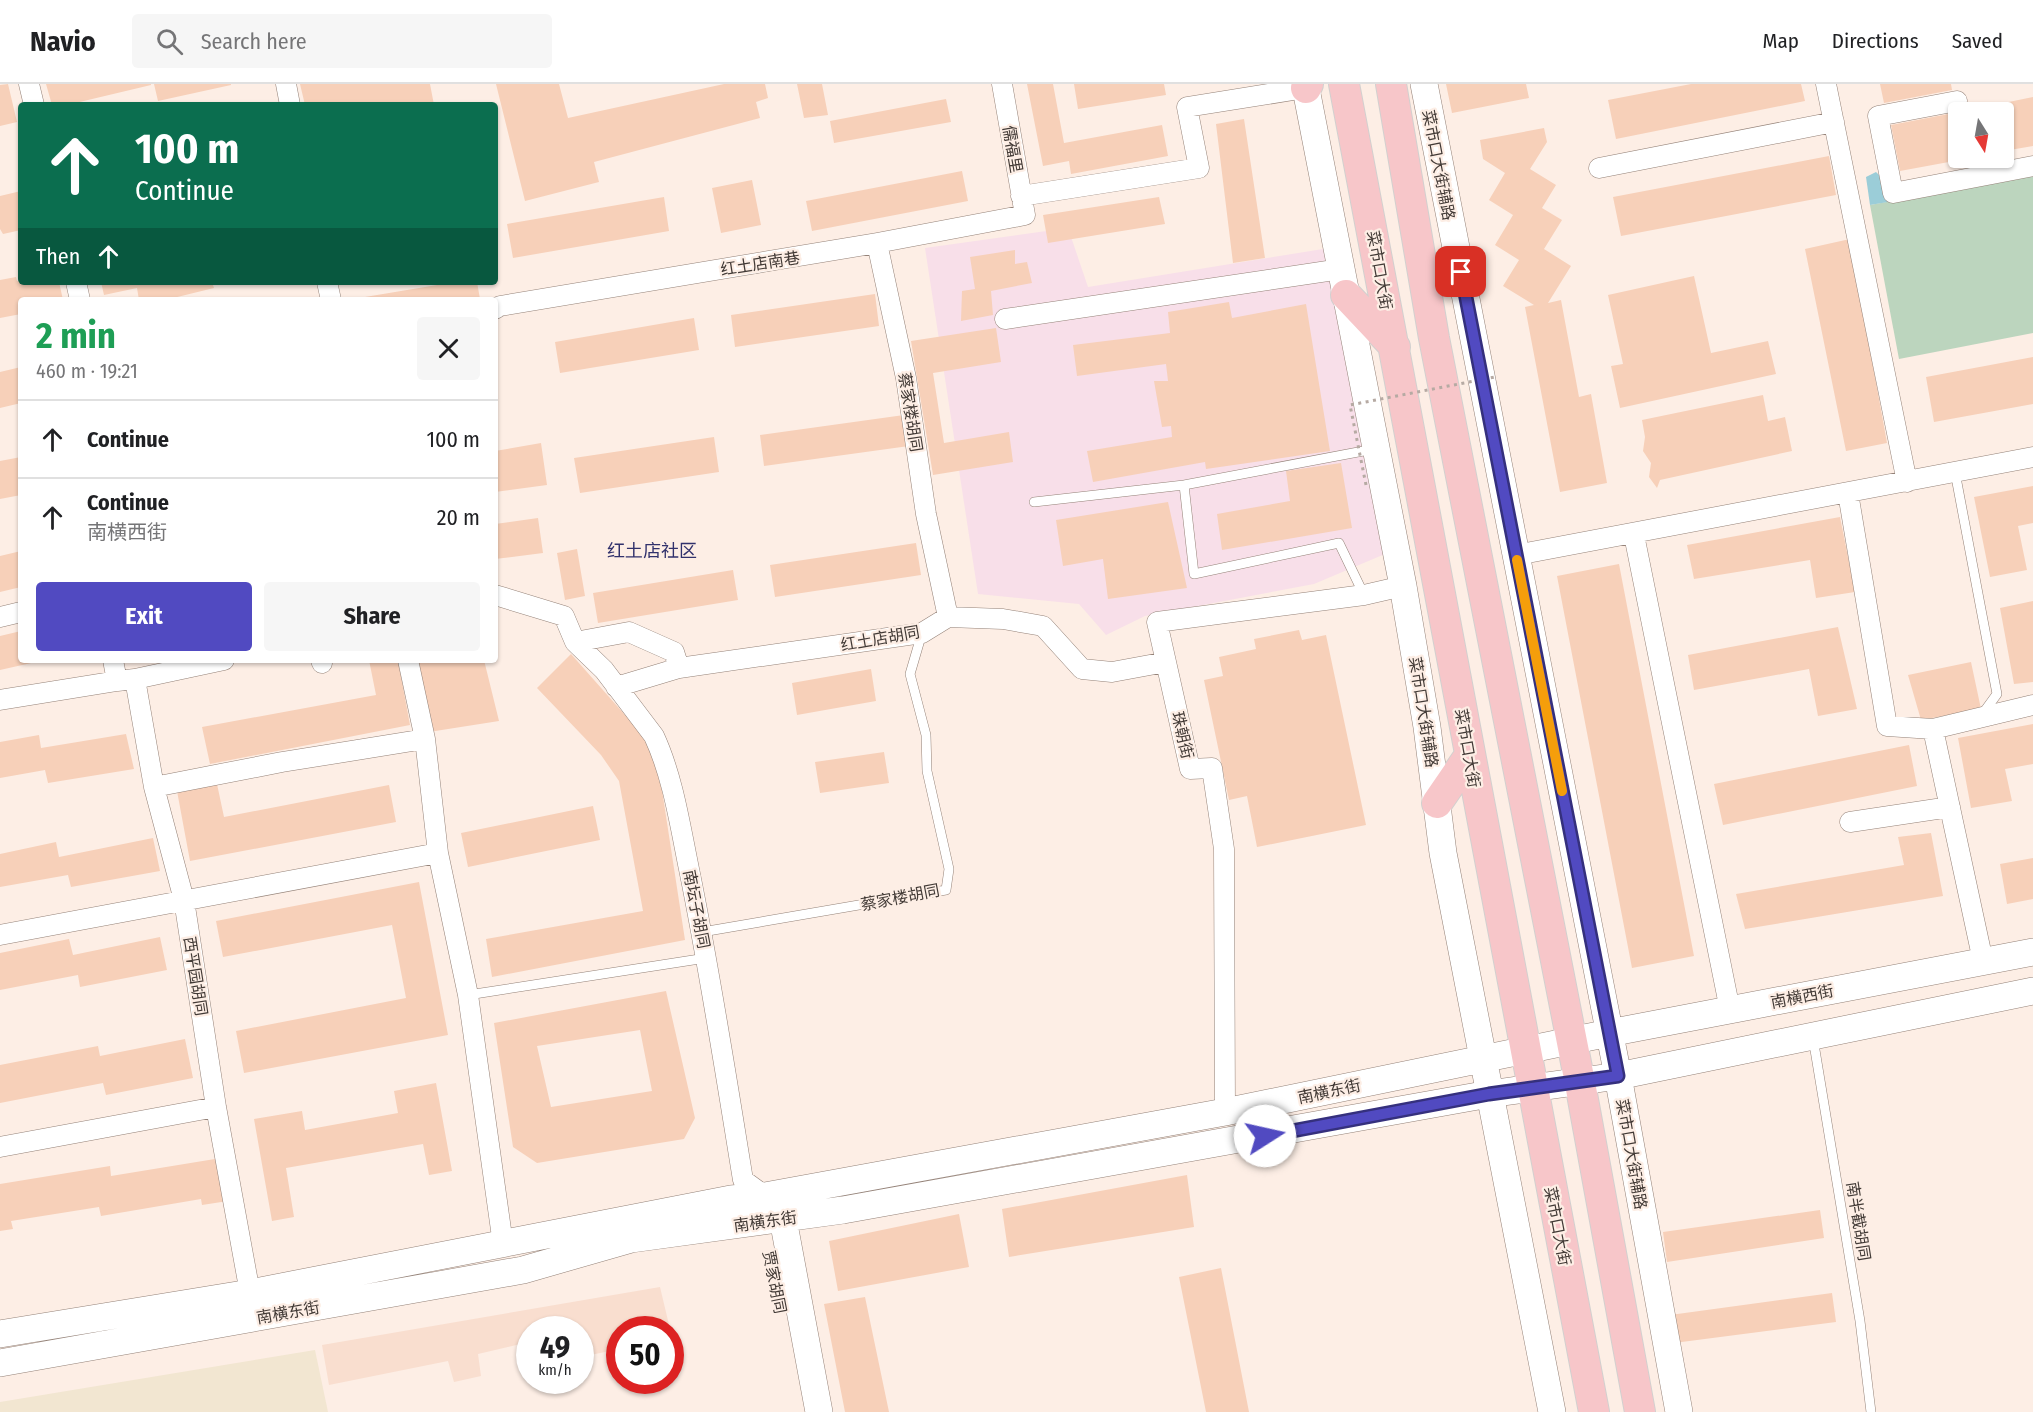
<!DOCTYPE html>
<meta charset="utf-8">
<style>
:root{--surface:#fff;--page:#f6f6f6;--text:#202124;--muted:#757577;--line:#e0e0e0;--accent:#514ac1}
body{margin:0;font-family:"Fira Sans Condensed","Noto Sans SC",sans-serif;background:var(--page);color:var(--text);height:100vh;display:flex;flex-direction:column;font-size:22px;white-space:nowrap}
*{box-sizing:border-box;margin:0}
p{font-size:20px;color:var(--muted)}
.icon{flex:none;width:33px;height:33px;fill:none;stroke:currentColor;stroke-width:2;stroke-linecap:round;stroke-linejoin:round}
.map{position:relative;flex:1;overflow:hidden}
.sheet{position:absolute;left:18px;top:213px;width:480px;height:366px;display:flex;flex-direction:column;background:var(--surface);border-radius:6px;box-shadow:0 2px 4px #0004}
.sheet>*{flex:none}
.banner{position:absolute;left:18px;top:18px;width:480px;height:183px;border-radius:6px;box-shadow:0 2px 4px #0004;background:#0b6e4f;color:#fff;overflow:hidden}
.needle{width:39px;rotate:169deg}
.tools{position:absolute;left:1948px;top:18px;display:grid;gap:12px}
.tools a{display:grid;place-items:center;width:66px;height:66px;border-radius:6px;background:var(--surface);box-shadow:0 2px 4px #0004;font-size:30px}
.speed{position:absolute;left:516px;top:1232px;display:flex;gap:12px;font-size:30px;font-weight:700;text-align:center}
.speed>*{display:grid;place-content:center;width:78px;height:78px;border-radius:50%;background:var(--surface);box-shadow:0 2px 4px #0004;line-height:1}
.speed small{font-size:15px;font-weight:400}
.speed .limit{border:9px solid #d22;background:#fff;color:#111}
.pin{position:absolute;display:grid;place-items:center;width:51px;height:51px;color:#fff;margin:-26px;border-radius:12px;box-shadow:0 3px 9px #0006}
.me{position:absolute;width:66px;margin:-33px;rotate:80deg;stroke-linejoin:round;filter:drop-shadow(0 0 4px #0008)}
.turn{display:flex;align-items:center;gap:21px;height:126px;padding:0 18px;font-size:27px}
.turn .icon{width:78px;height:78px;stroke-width:2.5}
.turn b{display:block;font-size:42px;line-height:51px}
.then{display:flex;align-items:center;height:57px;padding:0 18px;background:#0003;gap:12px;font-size:22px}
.round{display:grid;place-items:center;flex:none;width:63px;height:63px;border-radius:6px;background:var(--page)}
.head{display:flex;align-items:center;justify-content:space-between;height:102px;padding:0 18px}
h1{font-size:36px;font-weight:700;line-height:45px;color:#1e9e55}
.cta{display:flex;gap:12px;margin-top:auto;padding:12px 18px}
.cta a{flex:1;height:69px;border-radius:6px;background:var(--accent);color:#fff;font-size:24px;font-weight:700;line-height:69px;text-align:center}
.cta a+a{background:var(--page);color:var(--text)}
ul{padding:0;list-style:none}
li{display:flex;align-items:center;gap:18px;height:78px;padding:0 18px;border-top:2px solid var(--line)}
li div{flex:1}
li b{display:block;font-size:22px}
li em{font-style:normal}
header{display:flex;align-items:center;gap:36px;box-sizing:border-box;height:84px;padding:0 30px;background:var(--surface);border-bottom:2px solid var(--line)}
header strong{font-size:28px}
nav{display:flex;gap:33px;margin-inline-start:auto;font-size:21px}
.search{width:420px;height:54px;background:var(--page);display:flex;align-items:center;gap:15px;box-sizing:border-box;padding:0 21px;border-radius:6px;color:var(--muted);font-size:22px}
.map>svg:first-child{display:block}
.built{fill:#f9decf}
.education{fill:#f2e6d1}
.medical{fill:#f8dfe9}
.green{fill:#bcd5be}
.water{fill:#9bcdd8}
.building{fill:#f7d0b9;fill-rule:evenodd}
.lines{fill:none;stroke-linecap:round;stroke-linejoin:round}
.lane-casing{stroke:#948278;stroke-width:10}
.street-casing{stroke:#948278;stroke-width:21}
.secondary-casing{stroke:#948278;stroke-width:28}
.primary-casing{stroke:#d2d0cf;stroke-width:32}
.lane{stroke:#fff;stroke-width:9}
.street{stroke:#fff;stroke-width:20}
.secondary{stroke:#fff;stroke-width:27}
.primary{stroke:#f7c6c9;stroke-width:30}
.path-bridge{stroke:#b6aaa3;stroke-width:3;stroke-dasharray:3 4.5;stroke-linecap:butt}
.route-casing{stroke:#35307d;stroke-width:15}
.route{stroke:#514ac1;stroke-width:10}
.slow{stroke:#f59e0b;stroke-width:10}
.labels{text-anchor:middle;stroke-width:4.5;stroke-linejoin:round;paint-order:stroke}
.street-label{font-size:16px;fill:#423a36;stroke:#fdeee5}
.neighbourhood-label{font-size:18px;fill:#31316c;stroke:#fdeee5}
</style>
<header>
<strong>Navio</strong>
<div class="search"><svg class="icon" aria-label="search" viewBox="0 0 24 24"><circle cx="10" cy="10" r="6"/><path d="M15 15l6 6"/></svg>Search here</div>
<nav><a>Map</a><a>Directions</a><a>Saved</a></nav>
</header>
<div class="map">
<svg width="2033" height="1328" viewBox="0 0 2033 1328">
<rect width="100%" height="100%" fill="#fdeee5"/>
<path class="built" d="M660,1203L670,1245H620L619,1265L586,1272L580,1245H530L529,1258L478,1270L481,1292L454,1298L448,1277L329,1301L322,1261Z"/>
<path class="education" d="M315,1266L328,1328H0V1318Z"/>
<path class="medical" d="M1068,144L1088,203L1329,164L1385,470L1314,500L1145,532L1106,551L1079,520L978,510L925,164Z"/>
<path class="green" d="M2033,91V249L1899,275L1870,121Z"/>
<path class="water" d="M1876,88L1883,95L1888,118L1870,121L1866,93Z"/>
<path class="building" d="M8,0L17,38L0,42V1Z
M46,0H151V1L67,21H52Z
M154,0H231V1L158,17Z
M300,0H430L434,21H305Z
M496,0H559L568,34L724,0H765L768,14L756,18L760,34L594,78L599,98L525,117Z
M797,0H822L828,31L804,34Z
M1027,0H1053L1064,59L1162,41L1168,72L1071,90L1069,77L1043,82Z
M1074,0H1164L1166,11L1078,25Z
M1446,0H1526L1529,14L1452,29Z
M1691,0H1801L1805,17L1616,55L1608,16Z
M1880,0H1951L1952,6L1884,19Z
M2033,13V62L2004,67V28H1960Z
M946,15L951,38L834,59L830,37Z
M1959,28V74L1965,75L1900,87L1891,41Z
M1244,35L1265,174L1233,179L1216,40Z
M1544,44L1547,58L1530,85L1556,101L1542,124L1562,136L1544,165L1571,182L1548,219L1561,216L1579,313L1591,310L1607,399L1560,408L1525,223L1534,221L1503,202L1519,176L1495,161L1513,131L1489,116L1505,89L1483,75L1480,56Z
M1829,72L1836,111L1621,152L1613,113Z
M962,87L968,117L812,147L806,117Z
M752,96L761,141L721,149L712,104Z
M21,107V146L3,150L0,145V112Z
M664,113L669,147L513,174L507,140Z
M1159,113L1165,140L1048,159L1043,131Z
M1850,155L1887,359L1846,367L1805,165Z
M1015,166V180L1027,178L1032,199L991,207L993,231L961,237L962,207L975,205L970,173Z
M1694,192L1711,269L1768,257L1776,290L1620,324L1611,282L1623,280L1608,211Z
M16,193L17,197L21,198H59L63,216H21V230L0,234V196Z
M101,198H212L214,204L165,216H139L137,204L104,211Z
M455,198H477L480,215L359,216V214Z
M875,210L879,242L735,263L731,231Z
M1229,218L1232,234L1306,220L1330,367L1206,385L1205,378L1093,398L1087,367L1172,353L1171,342L1162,343L1154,297H1168L1166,280L1077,292L1073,261L1170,249L1168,228Z
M694,234L699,266L560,289L555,258Z
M996,244L1001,278L933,289L944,359L1009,348L1013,378L933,391L911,257Z
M2033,273V320L1934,338L1926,293Z
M21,283V319L0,324V288Z
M1763,311L1768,337L1785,333L1792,367L1660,396L1657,404L1649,393L1651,379L1643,367L1645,353L1642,336Z
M904,331L909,362L764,382L760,351Z
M714,353L719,388L580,409L574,374Z
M541,359L547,401L495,408V367Z
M21,373V411L0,415V377Z
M1341,379L1352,444L1222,466L1217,430L1290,417L1286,387Z
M2033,402V439L2018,442L2027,486L1990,493L1974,413Z
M1168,418L1187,504L1108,515L1103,475L1063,482L1056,436Z
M1840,433L1855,508L1816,514L1810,476L1694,495L1687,461Z
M538,434L543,469L495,475V440Z
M916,459L921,491L775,513L770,481Z
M577,465L585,512L565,516L557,469Z
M21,467V503L0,508V472Z
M1619,480L1694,872L1632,884L1557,492Z
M733,486L738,516L598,539L593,509Z
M2033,517V598L2014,600L2000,524Z
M1838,543L1857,625L1818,632L1809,585L1694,606L1688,571Z
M1299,546L1302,556L1326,551L1366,741L1257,763L1247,712L1229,716L1204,596L1223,592L1219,573L1256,565L1254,555Z
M21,547V576L40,577L0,586V552Z
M571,570L649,658L662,706L685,856L492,893L486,855L643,827L619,697L601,671L537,604Z
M369,576H398L410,641L210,680L202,643L376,611Z
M414,576H484L499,637L429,648Z
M1971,578L1981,625L1921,636L1908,591Z
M871,585L876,617L797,631L792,599Z
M2033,640V680L2005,685L2012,717L1971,724L1958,654Z
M126,650L134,685L48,699L45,686L0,694V658L39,651L41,664Z
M1909,661L1917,702L1723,741L1714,700Z
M884,668L889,699L820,709L815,678Z
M217,700L224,733L389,701L396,738L190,777L177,707Z
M593,722L600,756L468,783L461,749Z
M1931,749L1943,812L1745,845L1736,810L1904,781L1898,753Z
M153,754L160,787L71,803L68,791L0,803V770L56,758L59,773Z
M2033,774V815L2007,820L2000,780Z
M419,798L448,951L244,989L236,947L406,914L392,841L223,873L216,837Z
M160,853L167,886L80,903L78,891L0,906V869L69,855L73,871Z
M666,907L695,1034L684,1055L537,1079L513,1063L494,939ZM640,946L652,1007L551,1023L537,962Z
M185,955L193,994L106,1011L103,999L0,1019V981L98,962L100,972Z
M436,999L452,1087L429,1091L423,1060L286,1084L294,1133L272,1137L254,1035L302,1027L305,1046L398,1029L394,1007Z
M221,1074L228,1117L202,1121L201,1115L101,1132L99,1123L11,1137L13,1145L0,1147V1100L110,1082L111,1092Z
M1187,1091L1194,1143L1009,1173L1002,1125Z
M1820,1126L1824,1154L1667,1178L1663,1148Z
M959,1130L969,1183L838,1207L829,1157Z
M1221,1184L1249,1328H1206L1179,1193Z
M1832,1209L1836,1238L1674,1259L1670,1231Z
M865,1213L889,1328H845L824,1220Z"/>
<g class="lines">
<g class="lane-casing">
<path id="lane" d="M1955,388L1997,610L1981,632
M1184,401L1194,490L1339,459L1364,511
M1034,418L1184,401L1374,365
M702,848L946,806L949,785L927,687L926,651L910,590L922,549
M468,911L706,874
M1813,954L1860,1237L1871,1328"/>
</g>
<g class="street-casing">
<path id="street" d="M29,0L34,21
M286,0L290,21
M1826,0L1907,398
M1957,17L1878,32L1893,109L2033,82
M1599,84L1834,38
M1021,112L1199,84L1187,23L1306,4
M877,159L906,294L926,430L948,533
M76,198L80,216
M327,198L331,216
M495,225L500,222L877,159L1025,131L1002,0
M1005,235L1341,185
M1848,409L1887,642L1933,645L1983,877
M1634,451L1730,926
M1516,471L2033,373
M495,511L564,532L575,558L629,548L674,568L679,584
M0,533L21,528
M575,558L604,586L654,652C673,693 680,741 689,785C710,888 726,992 743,1096L765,1112
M321,576L322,579
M408,576L425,655L438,769L468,911L503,1160
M135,595L224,576
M117,597L135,595L154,703L184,816L216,1023L250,1209
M616,603L679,584L922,549L948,533L1003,535L1043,542L1082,585L1112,588L1166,578
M0,616L117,597L113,576
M1933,645L2033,621
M154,703L282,678L425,655
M1850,738L1950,723
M0,851L438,769
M1225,1028L1224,765L1212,684L1190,685L1157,538L1364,511L1403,502
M0,1063L216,1023"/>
</g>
<g class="secondary-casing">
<path id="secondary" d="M1305,0L1403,502L1427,643L1443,769L1552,1328
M1424,0L1618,992L1679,1328
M771,1120L783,1135L819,1328
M0,1250L250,1209L731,1115L765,1112L1225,1028L1609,949L2033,868
M0,1279L523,1186L631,1155L843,1126L1489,1010L1618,992L2033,907"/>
</g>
<g class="primary-casing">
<path id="primary" d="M1344,0L1594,1328
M1391,0L1434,254L1580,999L1640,1328
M1306,4L1308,0
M1346,211L1395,263
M1437,719L1470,671"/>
</g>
<use href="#lane" class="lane"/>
<use href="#street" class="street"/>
<use href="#secondary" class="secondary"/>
<use href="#primary" class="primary"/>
<path class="path-bridge" d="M1366,401L1350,321L1495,293"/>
</g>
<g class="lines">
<g class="route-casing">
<path id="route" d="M1265,1052L1489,1010L1618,992L1461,188"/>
</g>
<use href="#route" class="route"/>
<path class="slow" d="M1517,476L1562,707"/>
</g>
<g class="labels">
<g class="street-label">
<text transform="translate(1013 65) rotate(80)" y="6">儒福里</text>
<text transform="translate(1439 81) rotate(79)" y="6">菜市口大街辅路</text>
<text transform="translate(760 179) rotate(-9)" y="6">红土店南巷</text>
<text transform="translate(1380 186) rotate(80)" y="6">菜市口大街</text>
<text transform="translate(911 328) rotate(81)" y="6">蔡家楼胡同</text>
<text transform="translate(880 554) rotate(-10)" y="6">红土店胡同</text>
<text transform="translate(1424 628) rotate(81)" y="6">菜市口大街辅路</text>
<text transform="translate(1183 651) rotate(77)" y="6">珠朝街</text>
<text transform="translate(1468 664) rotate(80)" y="6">菜市口大街</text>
<text transform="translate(900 813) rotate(-11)" y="6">蔡家楼胡同</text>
<text transform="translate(697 825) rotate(79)" y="6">南坛子胡同</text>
<text transform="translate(196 892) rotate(81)" y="6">西平园胡同</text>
<text transform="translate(1802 912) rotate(-11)" y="6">南横西街</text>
<text transform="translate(1329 1007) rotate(-12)" y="6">南横东街</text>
<text transform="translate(1632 1070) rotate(80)" y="6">菜市口大街辅路</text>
<text transform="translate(765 1137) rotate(-8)" y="6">南横东街</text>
<text transform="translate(1859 1137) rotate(81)" y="6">南半截胡同</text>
<text transform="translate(1558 1142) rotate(79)" y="6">菜市口大街</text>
<text transform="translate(775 1198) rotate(79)" y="6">贾家胡同</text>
<text transform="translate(288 1228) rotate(-10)" y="6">南横东街</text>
</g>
<g class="neighbourhood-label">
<text x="652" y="473">红土店社区</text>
</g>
</g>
</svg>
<div class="tools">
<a><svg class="needle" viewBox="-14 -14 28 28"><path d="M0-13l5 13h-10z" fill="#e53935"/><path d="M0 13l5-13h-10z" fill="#757577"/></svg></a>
</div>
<div class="speed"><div>49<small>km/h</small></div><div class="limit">50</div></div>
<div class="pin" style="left:1461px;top:188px;background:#d93025"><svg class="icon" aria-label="arrive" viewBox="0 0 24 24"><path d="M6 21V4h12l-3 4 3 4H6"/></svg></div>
<svg class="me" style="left:1265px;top:1052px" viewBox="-20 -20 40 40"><circle r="19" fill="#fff"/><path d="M0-13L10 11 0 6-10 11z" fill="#514ac1"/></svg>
<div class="banner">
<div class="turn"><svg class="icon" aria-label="ahead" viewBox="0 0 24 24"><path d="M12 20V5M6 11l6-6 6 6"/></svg><div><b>100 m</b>Continue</div></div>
<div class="then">Then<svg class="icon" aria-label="ahead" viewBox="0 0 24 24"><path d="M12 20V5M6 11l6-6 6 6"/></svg></div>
</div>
<section class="sheet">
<div class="head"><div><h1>2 min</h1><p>460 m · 19:21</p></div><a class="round"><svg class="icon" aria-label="close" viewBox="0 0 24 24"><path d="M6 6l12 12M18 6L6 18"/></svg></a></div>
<ul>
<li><svg class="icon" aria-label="ahead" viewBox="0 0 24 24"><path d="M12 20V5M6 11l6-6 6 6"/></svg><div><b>Continue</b></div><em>100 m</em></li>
<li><svg class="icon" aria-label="ahead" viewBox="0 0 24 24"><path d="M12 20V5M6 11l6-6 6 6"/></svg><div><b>Continue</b><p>南横西街</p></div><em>20 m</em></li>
</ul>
<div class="cta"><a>Exit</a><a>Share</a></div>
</section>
</div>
